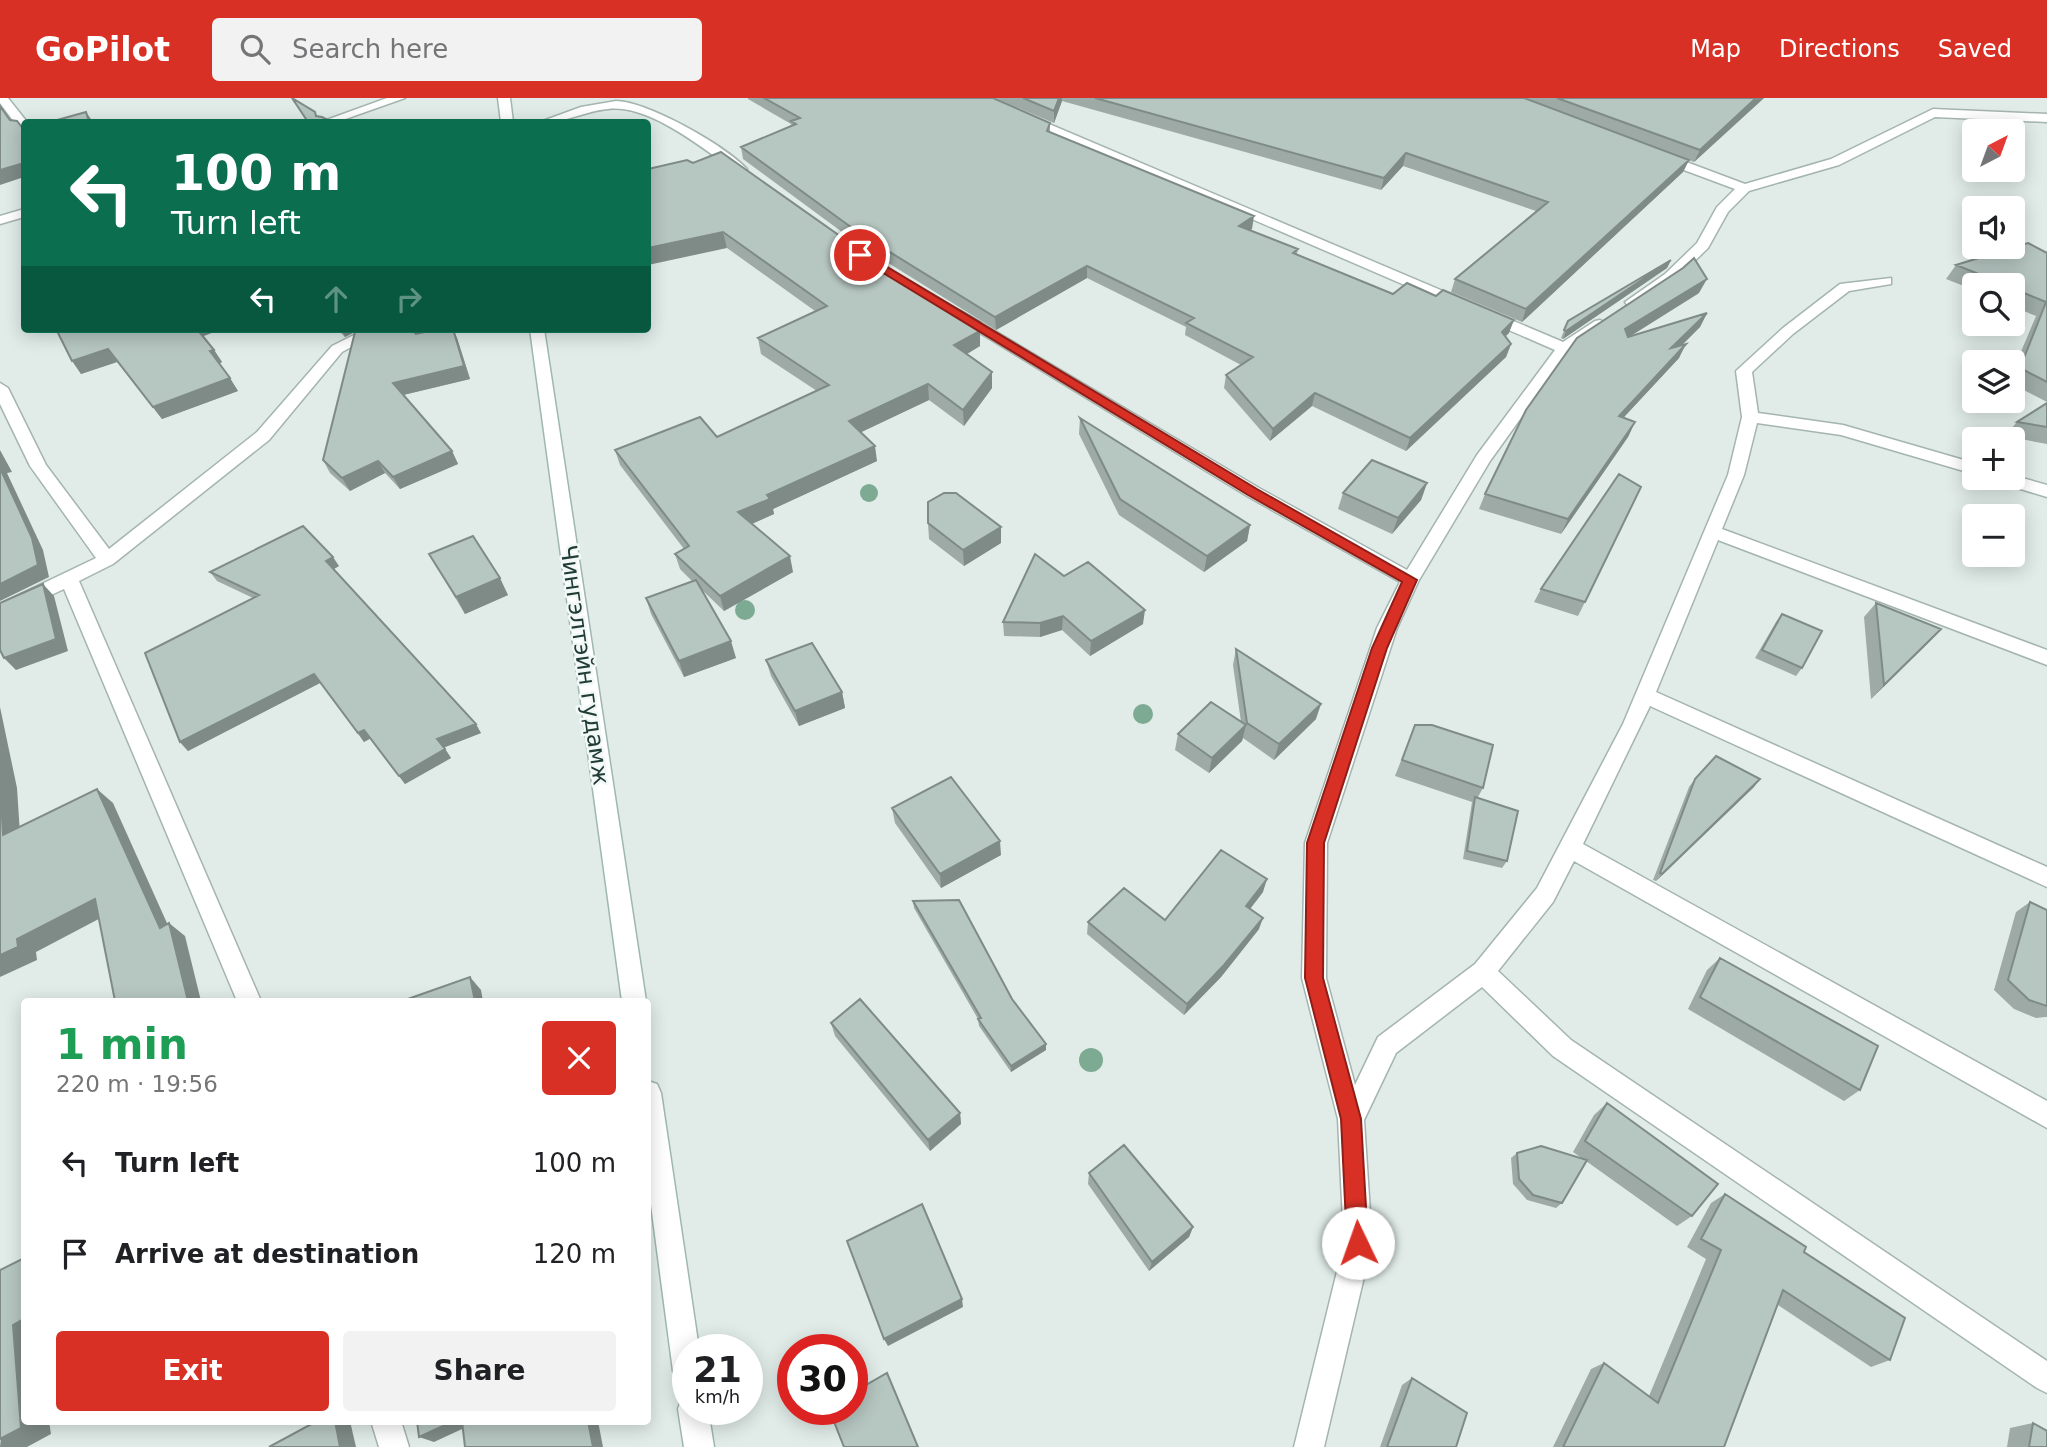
<!DOCTYPE html>
<meta charset="utf-8">
<style>
:root{--surface:#fff;--page:#f2f2f2;--text:#202124;--muted:#757577;--accent:#d93025}
body{margin:0;font-family:"DejaVu Sans",sans-serif;background:var(--page);color:var(--text);height:100vh;display:flex;flex-direction:column;font-size:26px;white-space:nowrap}
*{box-sizing:border-box;margin:0}
p{font-size:23px;color:var(--muted)}
.icon{flex:none;width:38px;height:38px;fill:none;stroke:currentColor;stroke-width:2;stroke-linecap:round;stroke-linejoin:round}
.map{position:relative;flex:1;overflow:hidden}
.drawer{position:absolute;left:21px;top:900px;width:630px;height:427px;display:flex;flex-direction:column;background:var(--surface);border-radius:7px;box-shadow:0 4px 18px #0003}
.drawer>*{flex:none}
.guide{position:absolute;left:21px;top:21px;width:630px;height:214px;border-radius:7px;box-shadow:0 4px 18px #0003;background:#0b6e4f;color:#fff;overflow:hidden}
.needle{width:46px;rotate:41deg}
.tools{position:absolute;left:1962px;top:21px;display:grid;gap:14px}
.tools a{display:grid;place-items:center;width:63px;height:63px;border-radius:7px;background:var(--surface);box-shadow:0 4px 18px #0003;font-size:35px}
.speed{position:absolute;left:672px;top:1236px;display:flex;gap:14px;font-size:35px;font-weight:700;text-align:center}
.speed>*{display:grid;place-content:center;width:91px;height:91px;border-radius:50%;background:var(--surface);box-shadow:0 4px 18px #0003;line-height:1}
.speed small{font-size:18px;font-weight:400}
.speed .limit{border:10px solid #d22;background:#fff;color:#111}
.pin{position:absolute;display:grid;place-items:center;width:60px;height:60px;color:#fff;margin:-30px;border:4px solid #fff;border-radius:50%;box-shadow:0 2px 7px #0007}
.me{position:absolute;width:77px;margin:-38px;rotate:357deg;stroke-linejoin:round;filter:drop-shadow(0 0 5px #0008)}
.turn{display:flex;align-items:center;gap:24px;height:147px;padding:0 35px;font-size:32px}
.turn .icon{width:91px;height:91px;stroke-width:2.5}
.turn b{display:block;font-size:49px;line-height:60px}
.lanes{display:flex;align-items:center;height:66px;padding:0 35px;background:#0003;justify-content:center;gap:35px;direction:ltr}
.lanes .off{opacity:.35}
.round{display:grid;place-items:center;flex:none;width:74px;height:74px;border-radius:7px;background:var(--page)}
.overview{display:flex;align-items:center;justify-content:space-between;height:119px;padding:0 35px}
h1{font-size:42px;font-weight:700;line-height:52px;color:#1e9e55}
.button{display:flex;gap:14px;margin-top:auto;padding:14px 35px}
.button a{flex:1;height:80px;border-radius:7px;background:var(--accent);color:#fff;font-size:28px;font-weight:700;line-height:80px;text-align:center}
.button a+a{background:var(--page);color:var(--text)}
ul{padding:0;list-style:none}
li{display:flex;align-items:center;gap:21px;height:91px;padding:0 35px}
li div{flex:1}
li b{display:block;font-size:26px}
li em{font-style:normal}
header{display:flex;align-items:center;gap:42px;box-sizing:border-box;height:98px;padding:0 35px;background:var(--accent);color:#fff}
header strong{font-size:33px}
nav{display:flex;gap:38px;margin-inline-start:auto;font-size:24px}
.search{width:490px;height:63px;background:var(--page);display:flex;align-items:center;gap:18px;box-sizing:border-box;padding:0 24px;border-radius:7px;color:var(--muted);font-size:26px}
.map>svg:first-child{display:block}
.lines{fill:none;stroke-linecap:round;stroke-linejoin:round}
.street-casing{stroke:#a4b4af;stroke-width:3}
.secondary-casing{stroke:#9fb7b1;stroke-width:3}
.street{fill:#fff;fill-rule:evenodd}
.secondary{fill:#fff;fill-rule:evenodd}
.tree{fill:#7daa93}
.wall{fill:#9daaa6}
.shaded-wall{fill:#7f8b87}
.building{fill:#b6c6c1;stroke:#7f8b87;stroke-width:2}
.route{fill:#d93025;stroke:#8d1f18;stroke-width:2}
.labels{text-anchor:middle;stroke-width:5;stroke-linejoin:round;paint-order:stroke}
.street-label{font-size:23px;fill:#213c37;stroke:#f1f8f5}
</style>
<header>
<strong>GoPilot</strong>
<div class="search"><svg class="icon" aria-label="search" viewBox="0 0 24 24"><circle cx="10" cy="10" r="6"/><path d="M15 15l6 6"/></svg>Search here</div>
<nav><a>Map</a><a>Directions</a><a>Saved</a></nav>
</header>
<div class="map">
<svg width="2047" height="1349" viewBox="0 0 2047 1349">
<rect width="100%" height="100%" fill="#e1ece8"/>
<g class="lines">
<g class="street-casing">
<path id="street" d="M0,0H8L27,24H24V33L20,32L0,5Z
M387,0H405L337,24H321Z
M972,0H988L1563,244L1595,223L1600,222L1607,226L1569,253L1490,363L1419,482L1397,530L1327,745L1326,880L1355,987L1378,939L1475,866L1537,790L1623,626L1728,377L1742,319L1736,273L1783,230L1840,186L1891,180V186L1849,193L1793,236L1752,274L1758,315L1843,327L1974,365V376L1841,337L1757,325L1744,377L1722,431L2047,552V567L1718,442L1656,594L2047,769V789L1650,608L1583,746L2047,1003V1030L1574,763L1553,804L1498,873L1571,942L2047,1263V1295L2037,1290L1553,958L1482,889L1396,955L1364,1022L1372,1145L1324,1349H1294L1344,1145L1338,1021L1302,880L1305,745L1377,530L1400,484L1247,398L949,216L956,212L961,213L1259,390L1407,472L1477,357L1555,252Z
M616,3C649,4 724,47 747,71L746,74H736C704,51 649,6 608,11C585,13 563,26 540,24L581,9Z
M1933,11L2047,16V24L1935,19L1839,67L1749,93L1728,114L1708,150L1675,182L1637,207H1627L1625,204L1665,176L1697,145L1717,109L1735,91L1657,62V56H1665L1745,86L1831,61Z
M24,111V119L0,126V118Z
M366,231H385L342,254L269,342L113,466L79,483L261,903H237L64,491L0,521V506L96,460L30,368L0,306V285L8,290L46,367L109,451L257,334L332,248Z
M2012,377L2047,387V399L1997,384L1995,380H2012Z
M371,1323H401L409,1349H379Z"/>
</g>
<g class="secondary-casing">
<path id="secondary" d="M498,0H510L513,24H501Z
M530,231H544L646,903H622Z
M648,983L657,986L661,995L699,1251H688V1287L678,1283L673,1273L648,1084Z
M688,1298V1311H708L714,1349H684L678,1311L682,1300Z"/>
</g>
<use href="#street" class="street"/>
<use href="#secondary" class="secondary"/>
</g>
<g class="tree">
<circle cx="869" cy="395" r="9"/>
<circle cx="745" cy="512" r="10"/>
<circle cx="1143" cy="616" r="10"/>
<circle cx="1091" cy="962" r="12"/>
</g>
<path class="wall" d="M748,0H993L1050,25V34L1252,131L1250,132L1298,151L1297,156L1393,196L1509,235L1505,239L1511,246L1506,259L1406,353L1312,308L1270,343L1224,290L1226,277L1241,267L1185,237L1186,229L1087,180L996,232L861,148L743,61L741,49L792,28L791,26L748,1Z
M995,0H1764L1694,64L1689,62L1683,74L1522,224L1451,194L1455,181L1536,113L1403,68L1381,92L1062,3L1054,25Z
M693,65L874,162L980,224V248L967,256L992,274V290L964,328L929,302L861,334L877,363L773,411L774,416L752,426L793,474L724,513L702,492L736,560L684,579L651,516L646,500L692,483L680,471L675,456L684,451L620,367L615,352L717,339L817,293L761,256L758,240L815,213L727,150Z
M2047,155V304L2012,286V275L2036,218L2012,208V187H1974V192L1946,181L1956,167Z
M1671,162L1667,170L1563,241L1561,240L1568,223Z
M1699,195L1630,238L1707,215L1700,229L1682,247L1679,260L1623,320L1635,324L1628,339L1561,436L1479,411L1485,396L1577,240Z
M56,231H222L203,238L214,252L222,264L219,266L238,293L162,321L117,264L81,276Z
M337,231H411L416,236L457,240L470,281L403,297L452,353L458,366L400,391L385,375L350,393L330,375L323,362L358,232L345,239Z
M2047,305V346L2005,338L2017,324Z
M1080,320L1250,427L1247,443L1204,474L1119,417L1079,336Z
M1427,385L1421,402L1392,436L1338,411L1343,395Z
M928,425L1001,429V445L964,468L929,441Z
M429,456L508,497L465,516Z
M339,468L334,471L481,635L444,649L451,660L405,686L371,640L364,644L320,585L188,653L180,644L253,500L217,483L210,474Z
M1064,478L1143,526L1090,558L1062,532L1040,539L1004,538L1003,524Z
M1541,491L1585,504L1578,518L1534,504Z
M1876,505L1941,531L1928,545L1871,601L1864,519Z
M1782,516L1802,570L1796,578L1755,560L1776,524Z
M1236,551L1316,621L1274,662L1243,640L1242,643L1209,675L1175,652L1178,636L1241,624L1233,567Z
M766,562L842,594L845,610L799,628L771,578Z
M1415,627L1483,690L1478,699L1507,763L1502,770L1463,761L1472,704L1395,678Z
M1695,681L1754,689L1656,783L1653,782L1689,689Z
M892,710L1001,757L941,790L895,725Z
M1263,794L1250,811L1259,831L1221,879L1184,917L1087,836L1088,824L1165,822Z
M913,803L1012,901L1046,946V952L1011,974L979,928L978,921L914,810Z
M2030,804L2047,812V919H2045L2036,920L2014,911L1994,892L2016,814Z
M1720,860L1860,992L1844,1003L1688,911L1707,872Z
M831,925L960,1015L961,1026L930,1053L835,938Z
M1607,1005L1692,1118L1677,1128L1586,1063L1562,1105L1556,1110L1527,1102L1513,1086L1511,1060L1517,1055L1583,1061L1573,1054L1594,1017Z
M1089,1075L1193,1129L1189,1139L1149,1173L1088,1086Z
M1725,1096L1804,1154L1890,1262L1871,1269L1778,1207L1724,1349H1553L1591,1271L1604,1265L1649,1298L1706,1161L1687,1149L1711,1105Z
M1412,1280L1456,1349H1380L1402,1287Z
M2033,1325L2047,1349H2007L2010,1330Z"/>
<path class="shaded-wall" d="M1059,0H1062V3L1054,25V13Z
M1756,0H1764L1694,64L1700,52Z
M86,14L93,24H89Z
M1406,55L1403,68L1381,92L1384,80Z
M1689,62L1683,74L1522,224L1526,211Z
M24,65V79L0,87V72Z
M1254,118L1252,131L1237,140L1239,128Z
M723,134L727,150L648,167V150Z
M1671,162L1667,170L1563,241L1566,233Z
M1087,168V180L996,232L995,219Z
M1707,181L1699,195L1618,246L1625,231Z
M1707,215L1700,229L1664,265L1671,250Z
M1514,222L1509,235L1497,246L1502,234Z
M980,224V248L955,263L954,247L972,228Z
M196,231H222L201,239Z
M341,231H361L345,239Z
M453,231L457,240L470,281L399,298L393,285Z
M1511,246L1506,259L1406,353L1410,340Z
M1686,246L1679,260L1612,332L1619,318Z
M108,251L117,264L81,276L72,263Z
M214,252L222,264L218,266L210,253Z
M992,274V290L964,328L963,312Z
M230,280L238,293L162,321L153,309Z
M928,286L929,302L851,339L849,323Z
M1315,295L1312,308L1270,343L1273,331Z
M1635,324L1628,339L1561,436L1568,421Z
M875,348L877,363L773,411L774,416L742,430L738,414L767,397Z
M0,352L12,374L7,375L43,452L49,479L0,503Z
M452,353L458,366L400,391L393,379Z
M378,363L385,375L350,393L342,380Z
M1427,385L1421,402L1392,436L1398,420Z
M1250,427L1247,443L1204,474L1207,458Z
M1001,429V445L964,468L963,452Z
M790,458L793,474L724,513L720,498Z
M333,459L339,468L332,472L326,463Z
M500,480L508,497L465,516L456,499Z
M43,486L54,498L68,553L16,572L4,560Z
M1145,512L1143,526L1090,558L1091,543Z
M1063,518L1062,532L1040,539V525Z
M1941,531L1928,545L1871,601L1884,587Z
M731,543L736,560L684,579L679,563Z
M314,576L320,585L188,653L180,644Z
M842,594L845,610L799,628L795,613Z
M1321,606L1316,621L1274,662L1279,646Z
M0,609L17,690L21,751L3,737L0,680Z
M476,626L481,635L443,650L437,641Z
M1246,627L1242,643L1209,675L1212,660Z
M364,632L371,640L364,644L358,635Z
M445,651L451,660L405,686L399,678Z
M1760,681L1754,689L1656,783L1662,776Z
M97,691L113,705L171,834L169,825L185,838L201,903H188L160,830Z
M1000,743L1001,757L941,790L940,776Z
M1267,781L1263,794L1243,820L1246,808Z
M95,801L112,814L36,854L37,862L0,879V857L17,841Z
M1263,820L1259,831L1221,879L1184,917L1187,906Z
M470,879L481,892L483,903H475Z
M1046,946V952L1011,974V968Z
M960,1015L961,1026L930,1053L928,1042Z
M1193,1129L1189,1139L1149,1173L1152,1164Z
M962,1201L963,1209L888,1248L884,1241Z
M24,1221V1323H49L51,1336L27,1349H0L13,1227Z
M335,1323H350L356,1349H340Z
M454,1323H469L475,1325L434,1344L419,1339Z
M588,1323H598L603,1349H593Z"/>
<path class="building" d="M292,0L315,14L316,18L322,19L332,24H308Z
M764,0H993L1050,25L1047,33L1254,118L1239,128L1298,151L1293,155L1393,196L1407,185L1436,198L1443,192L1514,222L1502,234L1511,246L1410,340L1315,295L1273,331L1226,277L1253,259L1186,225L1194,220L1087,168L995,219L859,135L741,49L796,26L791,23L800,20Z
M1023,0H1059L1054,13Z
M1095,0H1524L1689,62L1526,211L1455,181L1548,104L1406,55L1384,80Z
M1557,0H1756L1700,52Z
M0,8L10,22L17,23L24,32V65L0,72Z
M86,14L89,24H50Z
M721,54L874,162L980,224L972,228L980,233L954,247L992,274L963,312L928,286L849,323L875,348L767,397L770,401L738,414L790,458L720,498L675,456L689,448L615,352L700,319L717,339L829,287L758,240L827,208L723,134L648,150V71L687,62L693,65Z
M2028,145L2047,155V284L2020,270L2046,204L2012,190V187H2006L1956,167Z
M1694,160L1707,181L1625,231L1628,239L1707,215L1671,250L1686,246L1619,318L1635,324L1568,421L1485,396L1526,312L1577,240L1683,170Z
M1671,162L1566,233L1564,232L1568,223Z
M56,231H197L214,252L210,253L230,280L153,309L108,251L72,263Z
M360,231H411L416,236L438,231H453L464,268L393,285L452,353L393,379L378,363L342,380L323,362L355,234Z
M2047,305V329L2017,324Z
M1080,320L1250,427L1207,458L1120,401Z
M1372,362L1427,385L1398,420L1343,395Z
M0,370L32,440L38,467L0,486Z
M1619,376L1641,389L1585,504L1541,491Z
M944,395H956L1001,429L963,452L928,425V404Z
M303,428L333,459L326,463L476,626L437,641L445,651L399,678L364,632L358,635L314,576L180,644L145,555L259,497L210,474Z
M473,438L500,480L456,499L429,456Z
M1035,456L1064,478L1088,464L1145,512L1091,543L1063,518L1040,525L1003,524Z
M696,482L731,543L679,563L646,500Z
M43,486L56,541L4,560L0,552V505Z
M1876,505L1941,531L1884,587Z
M1782,516L1822,533L1802,570L1762,552Z
M812,545L842,594L795,613L766,562Z
M1236,551L1321,606L1279,646L1247,625Z
M1211,604L1246,627L1212,660L1178,636Z
M1415,627H1432L1493,647L1483,690L1402,662Z
M1716,658L1760,681L1662,776L1660,775L1695,681Z
M951,679L1000,743L940,776L892,710Z
M0,680L3,737L97,691L160,830L169,825L188,903H115L95,801L17,841L18,849L0,857Z
M1475,699L1518,713L1507,763L1467,753Z
M1221,752L1267,781L1246,808L1263,820L1224,867L1187,906L1088,824L1124,790L1165,822Z
M959,802L1012,901L1046,946L1011,968L978,921L981,920L913,803Z
M2030,804L2047,812V908L2029,902L2008,882Z
M1720,860L1878,948L1860,992L1700,899Z
M470,879L475,903H406L405,902Z
M860,901L960,1015L928,1042L831,925Z
M1607,1005L1718,1086L1692,1118L1585,1043Z
M1124,1047L1193,1129L1152,1164L1089,1075Z
M1541,1048L1587,1062L1562,1105L1533,1097L1519,1081L1517,1055Z
M1725,1096L1806,1149L1804,1154L1905,1220L1890,1262L1783,1192L1724,1349H1563L1604,1265L1658,1305L1721,1152L1701,1141Z
M922,1106L962,1201L884,1241L847,1143Z
M24,1160V1221L13,1227L21,1330L0,1341V1172Z
M887,1275L918,1349H844L829,1311H852V1295Z
M1412,1280L1467,1315L1456,1349H1387Z
M317,1323H335L340,1349H269Z
M417,1323H454L419,1339Z
M462,1323H588L593,1349H465Z
M2033,1325L2047,1333V1349H2029Z"/>
<path class="route" d="M857,155H864L1257,391L1417,482L1387,550L1324,745L1323,880L1361,1021L1368,1145L1365,1153L1358,1156L1350,1153L1347,1145L1341,1021L1305,880L1307,745L1372,550L1402,484L1248,397L857,159Z"/>
<g class="labels">
<g class="street-label">
<text transform="translate(585 567) rotate(82)" y="8">Чингэлтэйн гудамж</text>
</g>
</g>
</svg>
<div class="tools">
<a><svg class="needle" viewBox="-14 -14 28 28"><path d="M0-13l5 13h-10z" fill="#e53935"/><path d="M0 13l5-13h-10z" fill="#757577"/></svg></a>
<a><svg class="icon" aria-label="sound" viewBox="0 0 24 24"><path d="M4 9h4l5-4v14l-5-4H4zM17 9q2 3 0 6"/></svg></a>
<a><svg class="icon" aria-label="search" viewBox="0 0 24 24"><circle cx="10" cy="10" r="6"/><path d="M15 15l6 6"/></svg></a>
<a><svg class="icon" aria-label="layers" viewBox="0 0 24 24"><path d="M12 4l9 5-9 5-9-5zM3 14l9 5 9-5"/></svg></a>
<a>+</a>
<a>−</a>
</div>
<div class="speed"><div>21<small>km/h</small></div><div class="limit">30</div></div>
<div class="pin" style="left:860px;top:157px;background:#d93025"><svg class="icon" aria-label="arrive" viewBox="0 0 24 24"><path d="M6 21V4h12l-3 4 3 4H6"/></svg></div>
<svg class="me" style="left:1358px;top:1145px" viewBox="-20 -20 40 40"><circle r="19" fill="#fff"/><path d="M0-13L10 11 0 6-10 11z" fill="#d93025"/></svg>
<div class="guide">
<div class="turn"><svg class="icon" aria-label="left" viewBox="0 0 24 24"><path d="M17 20v-9H6M10 6l-5 5 5 5"/></svg><div><b>100 m</b>Turn left</div></div>
<div class="lanes"><svg class="icon" aria-label="left" viewBox="0 0 24 24"><path d="M17 20v-9H6M10 6l-5 5 5 5"/></svg><svg class="icon off" aria-label="ahead" viewBox="0 0 24 24"><path d="M12 20V5M6 11l6-6 6 6"/></svg><svg class="icon off" aria-label="right" viewBox="0 0 24 24"><path d="M7 20v-9h11M14 6l5 5-5 5"/></svg></div>
</div>
<section class="drawer">
<div class="overview"><div><h1>1 min</h1><p>220 m · 19:56</p></div><a class="round" style="background:#d93025;color:#fff"><svg class="icon" aria-label="close" viewBox="0 0 24 24"><path d="M6 6l12 12M18 6L6 18"/></svg></a></div>
<ul>
<li><svg class="icon" aria-label="left" viewBox="0 0 24 24"><path d="M17 20v-9H6M10 6l-5 5 5 5"/></svg><div><b>Turn left</b></div><em>100 m</em></li>
<li><svg class="icon" aria-label="arrive" viewBox="0 0 24 24"><path d="M6 21V4h12l-3 4 3 4H6"/></svg><div><b>Arrive at destination</b></div><em>120 m</em></li>
</ul>
<div class="button"><a>Exit</a><a>Share</a></div>
</section>
</div>
